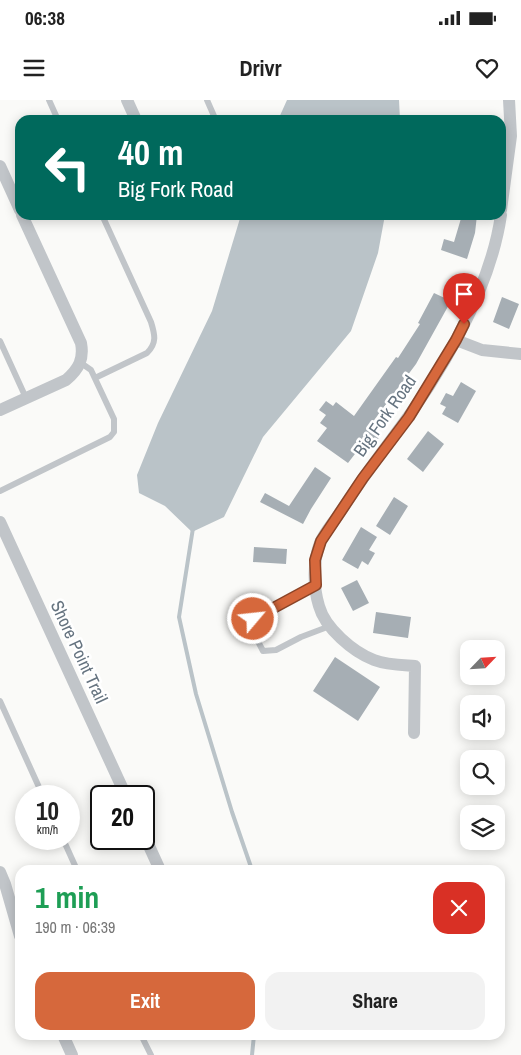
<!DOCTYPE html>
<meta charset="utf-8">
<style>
:root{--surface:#fff;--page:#f2f2f2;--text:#222;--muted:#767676;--accent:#d6683c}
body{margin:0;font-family:"Archivo Narrow",sans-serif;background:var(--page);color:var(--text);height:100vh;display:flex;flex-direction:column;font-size:19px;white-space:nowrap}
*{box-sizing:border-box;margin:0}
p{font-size:16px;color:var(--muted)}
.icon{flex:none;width:28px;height:28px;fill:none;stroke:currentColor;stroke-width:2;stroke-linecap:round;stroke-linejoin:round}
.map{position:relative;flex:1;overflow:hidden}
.drawer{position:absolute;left:15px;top:765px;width:490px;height:175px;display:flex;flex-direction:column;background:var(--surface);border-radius:15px;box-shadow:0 2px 12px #0003}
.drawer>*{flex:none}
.hud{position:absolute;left:15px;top:15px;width:491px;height:105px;border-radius:15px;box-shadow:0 2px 12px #0003;background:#00695c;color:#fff;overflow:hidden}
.needle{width:32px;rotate:65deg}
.buttons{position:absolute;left:460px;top:540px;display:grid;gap:10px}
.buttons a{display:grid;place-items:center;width:45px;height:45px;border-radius:10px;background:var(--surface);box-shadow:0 2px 12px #0003;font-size:25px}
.speed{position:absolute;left:15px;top:685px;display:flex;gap:10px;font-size:25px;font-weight:700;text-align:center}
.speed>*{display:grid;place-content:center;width:65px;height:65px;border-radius:50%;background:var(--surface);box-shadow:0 2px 12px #0003;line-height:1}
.speed small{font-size:12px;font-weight:400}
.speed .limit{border:2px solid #111;border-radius:8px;background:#fff;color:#111}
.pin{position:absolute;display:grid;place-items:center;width:42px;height:42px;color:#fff;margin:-51px -21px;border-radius:50% 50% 50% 0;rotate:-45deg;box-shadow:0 0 5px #0007}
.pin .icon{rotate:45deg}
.me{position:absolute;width:55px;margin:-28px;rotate:62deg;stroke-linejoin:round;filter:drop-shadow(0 0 4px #0008)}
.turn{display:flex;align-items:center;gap:18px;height:105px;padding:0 20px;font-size:22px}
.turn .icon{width:65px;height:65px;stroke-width:2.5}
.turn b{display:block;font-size:35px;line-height:42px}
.round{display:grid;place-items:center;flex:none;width:52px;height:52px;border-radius:15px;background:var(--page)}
.headline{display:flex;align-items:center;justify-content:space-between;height:85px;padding:0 20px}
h1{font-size:30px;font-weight:700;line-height:38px;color:#1e9e55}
.cta{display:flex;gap:10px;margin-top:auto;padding:10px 20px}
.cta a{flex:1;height:58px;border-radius:15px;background:var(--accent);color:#fff;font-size:20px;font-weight:700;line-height:58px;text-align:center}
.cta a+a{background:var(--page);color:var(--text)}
.status{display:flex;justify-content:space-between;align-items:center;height:35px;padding:0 25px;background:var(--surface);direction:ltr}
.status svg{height:14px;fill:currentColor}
header{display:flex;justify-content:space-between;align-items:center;height:65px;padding:0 20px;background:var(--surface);font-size:22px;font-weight:700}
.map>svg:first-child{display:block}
.water{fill:#bac3c8}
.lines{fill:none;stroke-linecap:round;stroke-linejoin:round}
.stream{stroke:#bac3c8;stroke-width:4}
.building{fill:#a6aeb4}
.lane{stroke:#c1c5c9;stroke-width:6}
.street{stroke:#c1c5c9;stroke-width:12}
.route-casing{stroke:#8b4427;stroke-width:12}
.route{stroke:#d6683c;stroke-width:9}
.labels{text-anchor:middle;stroke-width:5;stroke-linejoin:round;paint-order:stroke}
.street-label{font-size:18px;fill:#667480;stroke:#fff}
</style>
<div class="status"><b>06:38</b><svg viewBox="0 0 49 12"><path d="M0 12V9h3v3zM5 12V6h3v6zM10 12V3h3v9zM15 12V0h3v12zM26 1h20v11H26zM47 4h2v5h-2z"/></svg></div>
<header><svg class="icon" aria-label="menu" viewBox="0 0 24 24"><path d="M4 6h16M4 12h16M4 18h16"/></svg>Drivr<svg class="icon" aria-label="heart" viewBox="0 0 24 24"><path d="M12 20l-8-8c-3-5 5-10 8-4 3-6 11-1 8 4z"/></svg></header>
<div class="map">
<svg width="521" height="955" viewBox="0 0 521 955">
<rect width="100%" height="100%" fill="#fafaf8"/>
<path class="water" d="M287,0H399L400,20H278Z
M241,115H385L378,153L351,231L263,337L224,417L192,432L165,406L139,393L137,375L158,323L212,211Z"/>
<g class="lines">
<path class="stream" d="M193,428L179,517L196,594L232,712L252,770
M252,955L254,935"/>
</g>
<path class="building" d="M462,115H477L475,133L467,159L441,150L444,139L454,142Z
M434,193L451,201L416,264L369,327L381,335L365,356L358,350L348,363L317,341L327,328L320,323L326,315L319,310L326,301L333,306L336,302L354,316L396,257L398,258L420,224L418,223Z
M502,197L519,204L509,229L493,222Z
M461,282L476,291L458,323L442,314L446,307L440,304L446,293L453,296Z
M428,331L444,344L423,372L407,359Z
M315,367L331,378L311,409L303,424L260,402L265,393L289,406Z
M394,397L408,406L390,435L376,426Z
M361,427L377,437L369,450L375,453L368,465L362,461L358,469L342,460Z
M254,447L287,449L286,464L253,462Z
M357,480L369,503L353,511L341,488Z
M376,512L411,517L408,538L373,533Z
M335,557L380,587L358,621L313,591Z"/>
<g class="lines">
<path class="lane" d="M49,0L58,20
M207,0L214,16V20
M0,241L26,298
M95,278L147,253C157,243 155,235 151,222L102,115
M0,391L110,337L114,332V319L91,270L81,263
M316,485L253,519L252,530L263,551L276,550L301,537L330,526
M0,601L43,696
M63,739L77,770
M141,935L151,955"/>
<path class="street" d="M127,0L136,20
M0,66L20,110
M501,110L511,36L509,0
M456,240L482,250L521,254
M0,310L66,280C79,269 84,259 81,243L22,115
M0,422L126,696
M414,633L415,566C401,565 387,565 374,560C353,552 325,528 319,506C313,487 313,461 320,443C324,433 333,423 339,414C355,389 373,364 391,340C438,279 490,192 501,115
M144,735L160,770
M0,772L5,784L20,836
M63,935L72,955"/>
</g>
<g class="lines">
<g class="route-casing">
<path id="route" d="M253,519L316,485L315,460L321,441L363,378L409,317L456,240L464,224"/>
</g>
<use href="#route" class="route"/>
</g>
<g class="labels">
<g class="street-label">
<text transform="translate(385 316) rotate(-55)" y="6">Big Fork Road</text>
<text transform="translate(79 552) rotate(65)" y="6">Shore Point Trail</text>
</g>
</g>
</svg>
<div class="buttons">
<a><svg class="needle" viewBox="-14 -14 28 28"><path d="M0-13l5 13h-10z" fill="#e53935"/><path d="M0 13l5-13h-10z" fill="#767676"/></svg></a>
<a><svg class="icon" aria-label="sound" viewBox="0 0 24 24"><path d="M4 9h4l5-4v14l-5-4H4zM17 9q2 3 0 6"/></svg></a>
<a><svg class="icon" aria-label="search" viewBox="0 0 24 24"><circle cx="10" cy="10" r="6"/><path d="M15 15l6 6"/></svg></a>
<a><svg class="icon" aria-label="layers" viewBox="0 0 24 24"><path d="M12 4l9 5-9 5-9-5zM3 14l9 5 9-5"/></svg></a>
</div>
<div class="speed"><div>10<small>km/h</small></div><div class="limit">20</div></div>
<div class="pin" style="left:464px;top:224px;background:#d93025"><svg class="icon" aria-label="arrive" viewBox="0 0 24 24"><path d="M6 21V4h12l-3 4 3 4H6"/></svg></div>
<svg class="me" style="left:253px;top:519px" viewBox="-20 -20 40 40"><circle r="17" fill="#d6683c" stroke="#fff" stroke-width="3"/><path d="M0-11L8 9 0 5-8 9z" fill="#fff"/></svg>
<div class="hud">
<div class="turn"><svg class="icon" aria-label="left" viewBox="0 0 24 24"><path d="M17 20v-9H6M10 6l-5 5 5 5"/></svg><div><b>40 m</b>Big Fork Road</div></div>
</div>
<section class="drawer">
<div class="headline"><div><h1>1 min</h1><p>190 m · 06:39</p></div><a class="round" style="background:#d93025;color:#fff"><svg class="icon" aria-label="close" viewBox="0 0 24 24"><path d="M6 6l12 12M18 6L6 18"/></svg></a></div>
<div class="cta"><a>Exit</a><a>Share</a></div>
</section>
</div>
